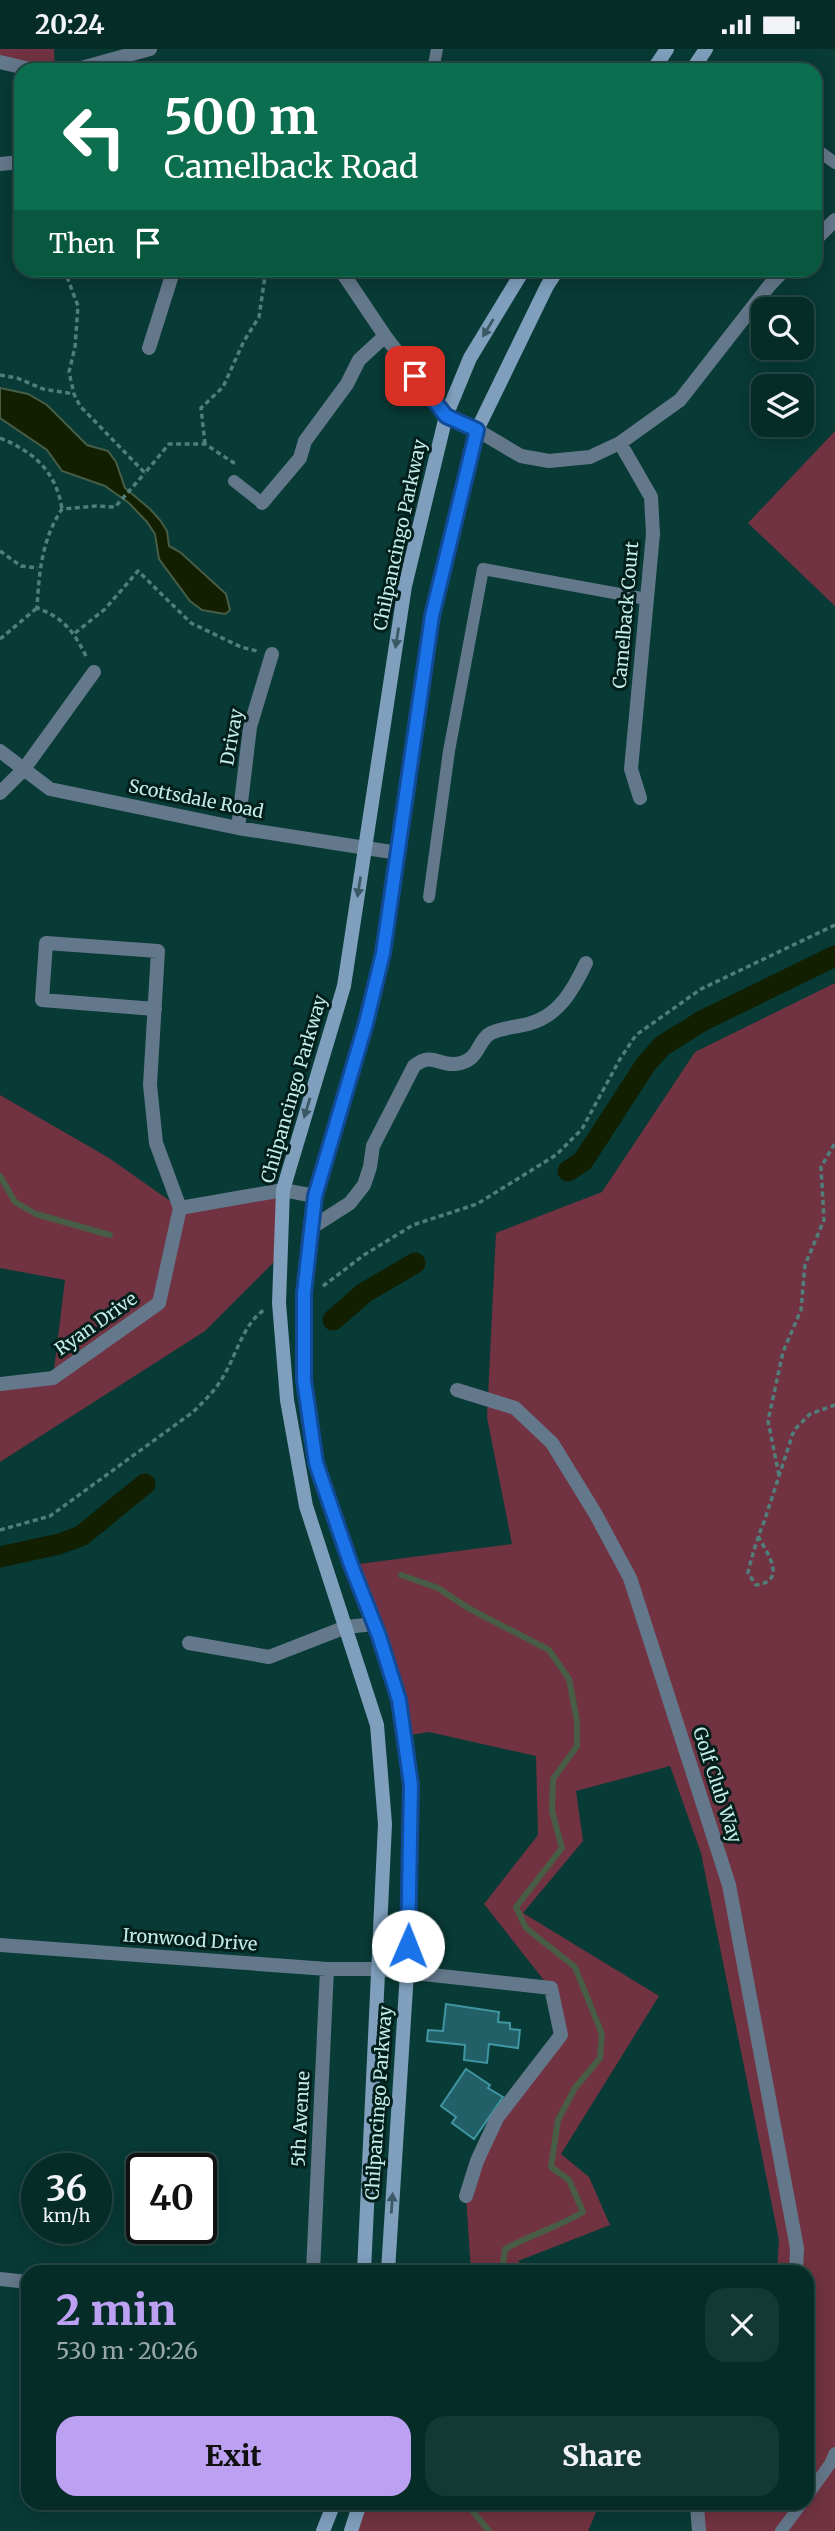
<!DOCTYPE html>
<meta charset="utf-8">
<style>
:root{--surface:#062c28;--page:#143834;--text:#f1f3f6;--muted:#98a7a8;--line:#274845;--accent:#bca0f2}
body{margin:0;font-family:Merriweather,serif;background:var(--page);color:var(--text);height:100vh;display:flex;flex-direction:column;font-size:26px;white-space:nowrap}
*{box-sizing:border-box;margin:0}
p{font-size:23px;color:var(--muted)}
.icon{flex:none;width:38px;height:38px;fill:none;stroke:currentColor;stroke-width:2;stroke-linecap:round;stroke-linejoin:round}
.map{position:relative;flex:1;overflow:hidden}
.drawer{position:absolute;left:21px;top:2216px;width:793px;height:245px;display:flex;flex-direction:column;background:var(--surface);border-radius:21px;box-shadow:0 4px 18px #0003,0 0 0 2px var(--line)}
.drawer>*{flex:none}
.guide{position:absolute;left:14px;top:14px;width:808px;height:214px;border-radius:21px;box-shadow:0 4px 18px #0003,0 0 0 2px var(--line);background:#0b6e4f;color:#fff;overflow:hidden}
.fabs{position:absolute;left:751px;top:248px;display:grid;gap:14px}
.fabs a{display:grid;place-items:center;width:63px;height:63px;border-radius:14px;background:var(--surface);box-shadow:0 4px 18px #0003,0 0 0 2px var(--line);font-size:35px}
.speed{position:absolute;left:21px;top:2104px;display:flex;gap:14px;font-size:35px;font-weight:700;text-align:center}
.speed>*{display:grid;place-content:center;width:91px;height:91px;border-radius:50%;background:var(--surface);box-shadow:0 4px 18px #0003,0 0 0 2px var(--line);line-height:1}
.speed small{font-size:18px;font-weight:400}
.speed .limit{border:4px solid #111;border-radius:10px;background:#fff;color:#111}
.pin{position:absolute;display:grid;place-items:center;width:60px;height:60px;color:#fff;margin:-30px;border-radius:14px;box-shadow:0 4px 10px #0006}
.me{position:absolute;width:77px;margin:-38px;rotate:1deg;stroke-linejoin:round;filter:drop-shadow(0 0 5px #0008)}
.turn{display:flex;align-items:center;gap:24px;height:147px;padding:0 35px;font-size:32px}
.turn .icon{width:91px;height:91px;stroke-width:2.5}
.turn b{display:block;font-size:49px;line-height:60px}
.then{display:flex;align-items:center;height:66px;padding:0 35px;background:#0003;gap:14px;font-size:26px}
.round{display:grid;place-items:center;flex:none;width:74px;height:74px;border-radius:21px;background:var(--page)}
.summary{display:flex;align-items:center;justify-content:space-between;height:119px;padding:0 35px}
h1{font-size:42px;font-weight:800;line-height:52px;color:var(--accent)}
.action{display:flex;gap:14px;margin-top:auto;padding:14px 35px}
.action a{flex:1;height:80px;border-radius:21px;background:var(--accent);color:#111;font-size:28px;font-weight:800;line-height:80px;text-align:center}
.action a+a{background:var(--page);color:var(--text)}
.status{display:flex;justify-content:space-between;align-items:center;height:49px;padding:0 35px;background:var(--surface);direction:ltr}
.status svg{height:19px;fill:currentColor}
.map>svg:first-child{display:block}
.green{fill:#713341}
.water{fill:#121f00;stroke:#485d46;stroke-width:2}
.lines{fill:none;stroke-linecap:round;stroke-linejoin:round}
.stream{stroke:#485d46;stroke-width:6}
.canal{stroke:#121f00;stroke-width:21}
.building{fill:#235f67;stroke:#3f96a2;stroke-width:2}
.path{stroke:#507e7a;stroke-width:3.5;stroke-dasharray:5 3.5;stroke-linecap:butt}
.lane{stroke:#64788b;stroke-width:12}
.street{stroke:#64788b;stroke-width:14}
.secondary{stroke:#7f9fbd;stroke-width:14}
.oneway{fill:#3b5964}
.route-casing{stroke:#114b97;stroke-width:18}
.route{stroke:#1a73e8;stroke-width:12}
.labels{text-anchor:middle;stroke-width:6;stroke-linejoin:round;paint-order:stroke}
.street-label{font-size:18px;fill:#c5ede8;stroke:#031f1c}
</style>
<div class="status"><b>20:24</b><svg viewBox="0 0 49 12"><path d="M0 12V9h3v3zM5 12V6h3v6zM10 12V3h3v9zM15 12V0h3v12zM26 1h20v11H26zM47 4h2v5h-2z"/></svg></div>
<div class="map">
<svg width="835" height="2482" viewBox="0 0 835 2482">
<rect width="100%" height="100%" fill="#083a36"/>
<path class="green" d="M0,0H54L55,21H34L0,13Z
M835,382V557L748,474Z
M835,934V2482H699V2454H807V2222H777L779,2191L701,1804L670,1717L576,1742L583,1792L523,1864L659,1947L561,2105L589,2128L610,2176L518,2212L529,2222H471L466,2147L497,2069L561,1986L550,1939L484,1855L538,1786L536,1707L429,1683L404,1687L351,1516L512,1495L487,1368L496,1184L602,1143L695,1003Z
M0,1046L109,1109L180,1159L283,1141L281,1206L205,1282L0,1413V1335L53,1329L65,1231L0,1219Z
M360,2454H600L588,2482H351Z"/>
<path class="water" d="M0,339L28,345L47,356L87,396L108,402L116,413L125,439L150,460L160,471L167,482L169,497L180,503L226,545L230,561L225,565L202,561L190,552L159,510L155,485L147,473L129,454L105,437L62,422L47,401L0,369Z"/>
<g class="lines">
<path class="stream" d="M0,1127L15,1153L36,1165L110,1186
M401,1526L438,1539L468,1559L549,1601L569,1630L577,1672V1697L553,1730L552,1762L562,1799L516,1858L526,1879L575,1918L602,1985L600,2009L575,2039L558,2071L551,2118L569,2131L583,2163C558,2178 530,2186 505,2200L502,2222
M466,2454L489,2482"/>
<path class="canal" d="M568,1122L583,1112L646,1015L662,997L702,972L835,907
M333,1271L364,1244L415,1214
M0,1508L59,1495L81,1487L145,1435"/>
</g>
<path class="building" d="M446,1955L499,1963L498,1973L510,1974V1980L520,1981L518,1999L489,1995L487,2014L464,2011L465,1996L427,1992L428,1981L443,1982Z
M466,2020L490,2036L488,2039L503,2048L474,2090L452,2074L456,2068L441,2057Z"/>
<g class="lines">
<path class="path" d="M64,220L78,257L75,298L69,323L74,345L80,357L145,424L169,395H205L237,416
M0,326L17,329L43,340L74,345
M0,389C34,403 56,422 62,460
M205,395L201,359L223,338L244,292L259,268L266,220
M0,502L21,517L38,519
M75,584L105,560L138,522L191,574L241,598L257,602
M0,590L37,559
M86,607C74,583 63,568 37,559C39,523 42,490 62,460L96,457L115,458L145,424
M323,1237L364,1206L413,1176L477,1155L556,1106L582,1080L620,1010L636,986L701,940L835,876
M779,1426L768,1372L783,1303L801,1261L805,1216L824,1171L821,1118L835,1094
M0,1481L50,1467L193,1363C204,1352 215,1342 223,1328C236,1307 243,1275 264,1261
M758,1487C767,1504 788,1532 756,1536L748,1524C752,1506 757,1490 764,1473L794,1381L810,1365L835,1356"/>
<path class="lane" d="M433,21L437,0
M816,100L835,114
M234,432L262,454
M429,848L449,702L483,520L647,550
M807,2447L830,2415L835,2404
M781,2482L802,2454"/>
<path class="street" d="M0,13L34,21
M74,21L150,0
M0,115L21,113
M816,190L835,171
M340,220L385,287L446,367L477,381L521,407L549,412L590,408L620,394L680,351L769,237L785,220
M149,299L174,220
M620,394L651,448L653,485L631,720L640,749
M262,454L300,409L305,392L347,335L359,311L385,287
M0,702L50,740L238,779L398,804
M0,744L24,720L94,623
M238,779L250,678L272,605
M180,1159L283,1141L315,1147
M311,1179L350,1154L364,1136L370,1118L373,1097L414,1017C432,1003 437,1016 455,1015C481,1012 476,992 491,984C501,979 516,978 528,975C559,967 573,941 586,914
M0,1335L53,1329L159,1254L180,1159L156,1094L150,1036L158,902L46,894L42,951L155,960
M457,1341L515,1359L552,1394L595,1464L630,1529L729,1836L797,2199L796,2222
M189,1594L269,1608L346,1578L374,1575
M0,1896L327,1920H377L551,1939L561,1986L497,2069L477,2112L466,2147
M313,2222L327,1920
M0,2230L28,2233
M699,2482L697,2457L699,2454"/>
<path class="secondary" d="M653,21L667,0
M692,21L706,0
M364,2222L385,1775L377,1676L306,1457L287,1351L279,1254L283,1141L344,937L405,537L446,367L470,309L524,220
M388,2222L407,1923L411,1736L399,1652L379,1587L351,1516L316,1414L304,1331V1244L315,1147L366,974L383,904L432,567L477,381L547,237L558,220
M323,2482L334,2454
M351,2482L360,2454"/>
</g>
<defs><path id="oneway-solid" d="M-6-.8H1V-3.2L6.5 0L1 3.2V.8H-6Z" transform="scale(1.75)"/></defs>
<g class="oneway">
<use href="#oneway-solid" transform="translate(488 279) rotate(121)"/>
<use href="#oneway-solid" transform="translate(397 589) rotate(99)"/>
<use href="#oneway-solid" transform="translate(359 838) rotate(99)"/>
<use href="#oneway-solid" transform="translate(307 1059) rotate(107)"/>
<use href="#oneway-solid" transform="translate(392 2154) rotate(-86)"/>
</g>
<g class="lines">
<g class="route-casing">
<path id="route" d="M408,1897L411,1736L399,1651L379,1587L351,1516L316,1414L304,1331V1244L315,1147L366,974L383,904L432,567L477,381L446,367L415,327"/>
</g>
<use href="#route" class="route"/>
</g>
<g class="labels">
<g class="street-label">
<text transform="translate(400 486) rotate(-78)" y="6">Chilpancingo Parkway</text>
<text transform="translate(626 566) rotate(-85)" y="6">Camelback Court</text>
<text transform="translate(232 688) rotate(-80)" y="6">Drivay</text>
<text transform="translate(196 750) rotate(11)" y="6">Scottsdale Road</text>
<text transform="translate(294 1040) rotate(-74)" y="6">Chilpancingo Parkway</text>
<text transform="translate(96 1275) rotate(-35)" y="6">Ryan Drive</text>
<text transform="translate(717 1736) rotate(72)" y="6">Golf Club Way</text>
<text transform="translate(190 1891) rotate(4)" y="6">Ironwood Drive</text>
<text transform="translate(379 2054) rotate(-86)" y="6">Chilpancingo Parkway</text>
<text transform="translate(301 2070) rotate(-87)" y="6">5th Avenue</text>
</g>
</g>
</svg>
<div class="fabs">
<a><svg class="icon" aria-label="search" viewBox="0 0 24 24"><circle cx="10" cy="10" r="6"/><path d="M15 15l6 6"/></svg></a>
<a><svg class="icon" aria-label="layers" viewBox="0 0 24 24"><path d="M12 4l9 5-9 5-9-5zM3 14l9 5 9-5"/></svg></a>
</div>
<div class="speed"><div>36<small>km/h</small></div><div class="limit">40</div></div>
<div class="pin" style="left:415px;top:327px;background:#d93025"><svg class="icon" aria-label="arrive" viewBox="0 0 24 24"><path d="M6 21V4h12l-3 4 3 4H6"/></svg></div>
<svg class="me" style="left:408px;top:1897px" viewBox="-20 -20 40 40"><circle r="19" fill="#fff"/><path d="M0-13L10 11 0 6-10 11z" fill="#1a73e8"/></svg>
<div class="guide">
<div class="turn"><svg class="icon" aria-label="left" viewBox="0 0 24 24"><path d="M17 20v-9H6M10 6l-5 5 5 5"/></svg><div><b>500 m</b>Camelback Road</div></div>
<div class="then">Then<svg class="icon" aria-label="arrive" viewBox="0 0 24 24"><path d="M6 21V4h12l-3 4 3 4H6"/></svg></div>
</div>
<section class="drawer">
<div class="summary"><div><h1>2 min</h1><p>530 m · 20:26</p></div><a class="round"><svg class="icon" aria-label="close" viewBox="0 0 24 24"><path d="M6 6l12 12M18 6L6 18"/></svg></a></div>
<div class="action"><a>Exit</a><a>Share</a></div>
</section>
</div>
